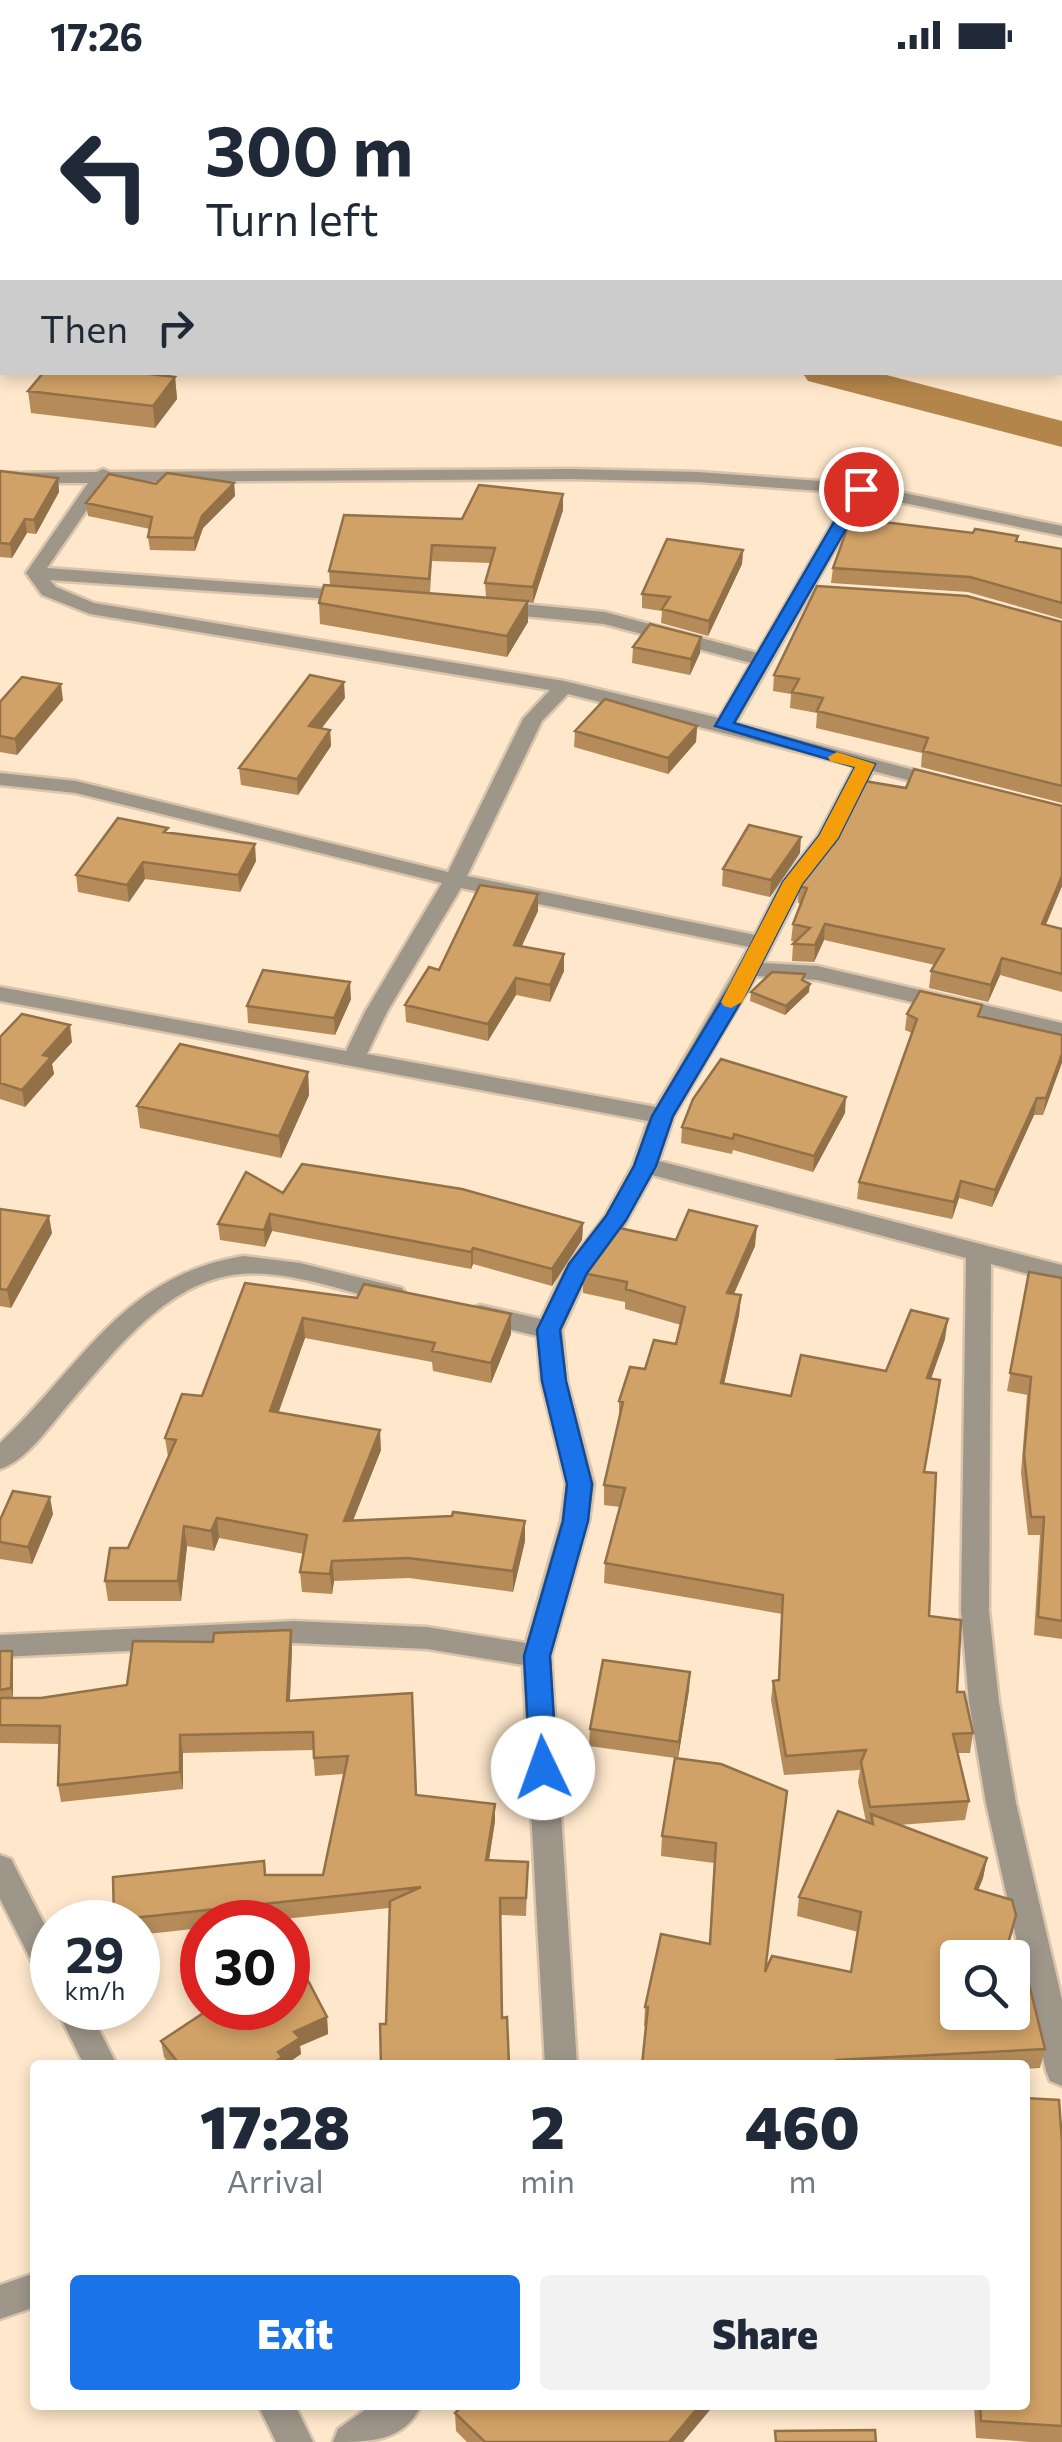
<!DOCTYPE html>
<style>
:root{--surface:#fff;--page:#f2f2f3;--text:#1f2937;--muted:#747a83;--accent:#1a73e8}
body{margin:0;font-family:Commissioner,sans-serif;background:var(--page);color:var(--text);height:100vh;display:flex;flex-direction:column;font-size:38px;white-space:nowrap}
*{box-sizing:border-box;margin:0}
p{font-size:32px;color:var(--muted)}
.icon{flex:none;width:55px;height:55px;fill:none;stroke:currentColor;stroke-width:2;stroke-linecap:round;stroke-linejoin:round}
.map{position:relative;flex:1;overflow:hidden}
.side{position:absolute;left:30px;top:1990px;width:1000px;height:350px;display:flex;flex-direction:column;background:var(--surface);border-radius:10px;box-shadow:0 5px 15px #0003}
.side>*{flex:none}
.banner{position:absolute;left:0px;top:0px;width:1062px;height:305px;box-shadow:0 5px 15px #0003;background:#fff;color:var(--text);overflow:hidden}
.fabs{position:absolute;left:940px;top:1870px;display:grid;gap:20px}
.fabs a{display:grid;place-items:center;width:90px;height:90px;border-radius:10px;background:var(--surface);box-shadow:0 5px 15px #0003;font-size:50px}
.speed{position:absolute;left:30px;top:1830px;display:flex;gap:20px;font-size:50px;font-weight:700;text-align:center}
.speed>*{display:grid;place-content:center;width:130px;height:130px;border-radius:50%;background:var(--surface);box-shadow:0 5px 15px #0003;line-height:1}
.speed small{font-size:25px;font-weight:400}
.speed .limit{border:15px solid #d22;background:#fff;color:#111}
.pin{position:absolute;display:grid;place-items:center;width:85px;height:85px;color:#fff;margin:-42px;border:5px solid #fff;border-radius:50%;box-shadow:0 2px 10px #0007}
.me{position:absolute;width:110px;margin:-55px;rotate:357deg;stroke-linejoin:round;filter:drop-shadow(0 0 8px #0008)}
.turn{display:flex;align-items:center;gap:35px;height:210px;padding:0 40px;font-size:45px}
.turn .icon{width:130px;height:130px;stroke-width:2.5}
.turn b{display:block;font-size:70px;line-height:85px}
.then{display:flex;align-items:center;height:95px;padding:0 40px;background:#0003;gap:20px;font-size:38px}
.eta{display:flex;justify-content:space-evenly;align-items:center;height:170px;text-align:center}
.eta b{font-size:60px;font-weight:800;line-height:70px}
.primary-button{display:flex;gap:20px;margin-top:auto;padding:20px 40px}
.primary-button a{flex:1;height:115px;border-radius:10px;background:var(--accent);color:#fff;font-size:40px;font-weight:800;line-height:115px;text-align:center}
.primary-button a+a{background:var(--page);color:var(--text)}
.status{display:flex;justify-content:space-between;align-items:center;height:70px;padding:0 50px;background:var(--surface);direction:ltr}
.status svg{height:28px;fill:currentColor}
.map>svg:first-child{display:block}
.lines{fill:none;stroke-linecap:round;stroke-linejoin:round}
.river{fill:#b3854a;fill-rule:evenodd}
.minor-casing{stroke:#d9c4ac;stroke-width:5}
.minor{fill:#9f968a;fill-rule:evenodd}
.wall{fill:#b48b59;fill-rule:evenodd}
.shaded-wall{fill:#927148}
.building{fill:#d1a267;stroke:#927148;stroke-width:2.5}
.route{fill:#1a73e8;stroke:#114b97;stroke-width:2.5}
.slow{fill:#f59e0b}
</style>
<div class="status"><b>17:26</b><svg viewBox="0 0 49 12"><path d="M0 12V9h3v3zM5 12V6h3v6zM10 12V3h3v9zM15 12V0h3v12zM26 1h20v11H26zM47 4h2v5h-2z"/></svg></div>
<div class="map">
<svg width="1062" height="2372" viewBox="0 0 1062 2372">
<rect width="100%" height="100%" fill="#fee7cb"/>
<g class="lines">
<path class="river" d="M0,124L2,125V148H0Z
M802,302H875L1062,351V377L808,311Z"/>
<g class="minor-casing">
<path id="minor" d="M103,399L110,402L571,399L698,402L861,414L1062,456V466L866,425L736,653L952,710L955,714L945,720L873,701L838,768L803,814L763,893L817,896L1062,953V967L817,910L756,906L674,1046L659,1091L1062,1195V1213L991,1194L989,1541L999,1632L1016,1733L1062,1930V2016L1050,2011L1046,2001L986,1733L969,1632L961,1541L966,1188L652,1105L624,1156L588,1203L562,1260L567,1311L594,1414L589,1451L551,1586L577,1995H545L523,1595L427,1579L294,1573L0,1587V1565L294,1551L427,1557L526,1573L561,1451L566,1414L541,1311L537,1266L471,1250L467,1244L471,1238L480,1235L541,1249L564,1200L605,1146L633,1095L648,1051L0,931V917L346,981L365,942L442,813L76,723L0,715V703L76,711L448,802L523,649L550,620L90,544L42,525L26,503L88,413H0V403L96,402ZM571,409L698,412L850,423L757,583L605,542L494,531L485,537L494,543L604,554L751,593L719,648L564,611L94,533L56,517L50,510L361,531V523L354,521L47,498L106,412ZM568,624L855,696L818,766L782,812L755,865L467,806L542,651ZM461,818L749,877L656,1037L367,984L387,942Z
M243,1186L300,1193L402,1218L406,1224L393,1233C345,1222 291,1200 241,1204C166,1210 113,1284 67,1336C49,1357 26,1391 0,1399V1373C82,1296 122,1206 243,1186Z
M0,1785L11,1789L52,1869V1914L41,1910L0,1829Z
M56,1938H88L117,1995H84Z
M35,2203V2237L0,2249V2215Z
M258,2335H295L313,2372H276Z
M372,2335H421C405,2372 368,2372 333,2372L338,2359Z"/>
</g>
<use href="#minor" class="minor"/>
</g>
<path class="wall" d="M87,0H129L127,2H87Z
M251,0H429L425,2H256Z
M175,307L177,329L155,358L31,343L28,321Z
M0,401L58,408L59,422L36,464L27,463L12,488L0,487Z
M234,413L235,426L203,458L195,481L150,480L148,467L150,459L88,446L86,433L156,414Z
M563,424V440L533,533L528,532V552L507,587L320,554L319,533L330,515L329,501L462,449ZM432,491L491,493L485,513L486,527L430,523Z
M973,463L1018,466V472L1062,479V549L968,522L831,513L833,498Z
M743,480L742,494L708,566L661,553L662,541L642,538V524Z
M1062,552V733L921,697L922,683L816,658L817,643L790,638L791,624L773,621L774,605Z
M633,577L700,583L690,605L632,593Z
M345,628L321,659L330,660L331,676L298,725L241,715L239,698Z
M63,630L17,685L0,682V632Z
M697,656L696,672L668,704L574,677L575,661Z
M906,718L1062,736V816L1046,855L1062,859V922L1000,905L988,932L929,918L931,901L935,895L824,870L814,892L792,891L793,874L795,872L791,871L793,854L801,834L798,833L799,816L834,774Z
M168,762L256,791L240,822L145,809L129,832L78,822L76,805Z
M800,783L770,827L722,816L723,799Z
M538,824V841L522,876L564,901L550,932L516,925L488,971L406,952L405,935L439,900Z
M804,911L809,922L785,945L750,931L751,922Z
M351,929L335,965L248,953L247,936Z
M907,944L981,947L1062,965L1043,1045H1034L992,1137L959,1128L952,1149L857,1129L859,1112L912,963L905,960Z
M0,967L72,972L52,994L54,1004L25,1037L0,1029Z
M308,1002L309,1025L281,1088L140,1058L137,1036Z
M845,1043L813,1102L733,1080L732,1084L681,1073L682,1057Z
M283,1123L583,1153L582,1170L552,1216L473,1194L471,1199L272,1161L265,1177L220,1170L218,1154Z
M0,1139L52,1163L11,1238L0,1236Z
M676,1170L755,1176L734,1224L741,1225L739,1245L724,1314L791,1326L886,1301L945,1269L931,1309L938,1330L924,1402L929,1546L973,1663L970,1683H957L969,1731L965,1750L899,1755L987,1788L983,1808L978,1820L1016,1845L1012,1865L958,1888L1045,1979L1040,1998L1025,1999V1995H642L646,1956H644L645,1937L709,1874L714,1793L661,1786L662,1766L675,1688L589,1676L590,1659L690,1602L689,1620L678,1688L721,1694L766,1901L851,1902L858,1862L797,1846L799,1827L866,1752L858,1712L860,1700L784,1705L771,1630L773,1611L778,1610L782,1544L604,1513L605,1493L620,1437L604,1435V1415L619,1351V1331L645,1299L676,1274L681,1255L625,1239V1232L583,1223V1203Z
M1029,1202L1062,1208V1569L1034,1565L1040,1465H1028L1021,1403L1027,1325L1007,1321Z
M245,1213L357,1228L511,1244V1264L491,1313L433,1301L432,1292L305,1268L278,1342L381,1380L353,1450L525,1471L513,1522L409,1508L334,1511L332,1524L302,1522L300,1502L304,1484L219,1468L214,1481L187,1476L181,1531H108L105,1511L128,1478L168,1387L165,1368L202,1326Z
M53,1444L32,1494L0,1489V1450Z
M292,1578L290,1630L416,1725L495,1751L489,1790L528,1792L526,1846L501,1845L386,1954L389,1838L255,1852H202V1858L138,1865V1852H115L113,1807L323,1805L344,1704L315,1706L313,1680L183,1683V1719L61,1732L58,1715L60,1674L0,1673V1581H12L13,1590V1627L41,1628L127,1615Z
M327,1947L328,1964L300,1976L301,1984L285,1995H170L164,1987L161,1971Z
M1062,2072V2372H1030L976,2368L974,2335H1025Z
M463,2335H714L683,2372H467L456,2361L455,2343Z"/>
<path class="shaded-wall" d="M410,0H429L425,2H406Z
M175,307L177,329L155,358L153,336Z
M58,408L59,422L36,464L34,450Z
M234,413L235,426L203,458L195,481L194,468L202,446Z
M563,424V440L533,533V517Z
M25,449L27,463L12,488L10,474Z
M743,480L742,494L708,566L709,551Z
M528,531V552L507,587V566Z
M701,567L700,583L690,605L691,589Z
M344,612L345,628L310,673L309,656Z
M61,614L63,630L17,685L15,669Z
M697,656L696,672L668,704V688Z
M330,660L331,676L298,725L297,709Z
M801,767L800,783L770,827L771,810Z
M255,774L256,791L240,822L238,805Z
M143,792L145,809L129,832L127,815Z
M1062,806V816L1039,870L1042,854Z
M538,824V841L514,892V875Z
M825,854L824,870L814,892L815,875Z
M564,884V901L550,932V915Z
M1002,888L1000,905L988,932L991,915Z
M516,908V925L488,971V954Z
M350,912L351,929L335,965L334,948Z
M810,914L809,922L785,945L786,936Z
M70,955L72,972L52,994L54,1004L25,1037L22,1020L43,985Z
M1062,984V993L1043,1045L1046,1028Z
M308,1002L309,1025L281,1088L279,1066Z
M846,1027L845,1043L813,1102L814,1086Z
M1037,1028L1034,1045L992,1137L995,1120Z
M961,1111L959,1128L952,1149L954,1132Z
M270,1144L272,1161L265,1177L264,1160Z
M49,1146L52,1163L11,1238L7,1220Z
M583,1153L582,1170L552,1216V1199Z
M757,1156L755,1176L725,1243L727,1223Z
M473,1178V1194L471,1199V1182Z
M741,1225L739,1245L720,1333L721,1313Z
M511,1244V1264L491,1313V1293Z
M303,1248L305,1268L272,1361L270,1341Z
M948,1249L945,1269L924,1328L927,1308Z
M380,1360L381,1380L345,1471L344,1451Z
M50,1427L53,1444L32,1494L28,1477Z
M217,1448L219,1468L214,1481L211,1461Z
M525,1451V1471L513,1522V1501Z
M184,1456L187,1476L181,1531L178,1511Z
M332,1491L334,1511L332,1524L330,1504Z
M291,1560L292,1578L289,1648L287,1631Z
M12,1581L13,1590V1627L11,1618Z
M690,1602L689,1620L678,1689L679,1672Z
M180,1665L183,1683V1719L180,1702Z
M495,1734V1751L486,1808V1790Z
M987,1788L983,1808L971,1838L975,1819Z
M327,1947L328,1964L300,1976L301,1984L285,1995H270L294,1962Z
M700,2335H714L683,2372H669Z"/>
<path class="building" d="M276,0H410L406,2H281Z
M454,0H1060L1062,4V56L1060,57V2H452Z
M1060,104L1062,107V217L1060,218Z
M44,302H134L175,307L153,336L28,321Z
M0,401L58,408L34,450L25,449L10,474L0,473Z
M167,403L234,413L202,446L194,468L148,467L152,447L86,433L109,404L156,414Z
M479,415L563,424L533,517L485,513L495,478L432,475L429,509L329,501L344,445L462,449Z
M851,448L973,463L975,459L1018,466L1016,471L1062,479V533L970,507L833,498Z
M667,469L743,480L709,551L662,539L670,527L642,524Z
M324,515L528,531L507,566L319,533Z
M817,516L967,526L1062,552V716L923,681L928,668L817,641L823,628L792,622L799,609L774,605Z
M650,554L701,567L691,589L633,577Z
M310,605L344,612L309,656L330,660L297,709L239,698Z
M22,607L61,614L15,669L0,666V632Z
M605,629L697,656L668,688L575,661Z
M914,699L1062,736V806L1042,854L1062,859V904L1002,888L991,915L931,901L944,879L825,854L815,875L793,874L810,858L793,854L807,818L799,816L828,772L834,774L864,711L906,718Z
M118,748L168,758L164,762L255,774L238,805L143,792L127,815L76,805Z
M749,755L801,767L771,810L723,799Z
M480,815L538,824L514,875L564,884L550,915L516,908L488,954L405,935L429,897L439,900Z
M263,900L350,912L334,948L247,936Z
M772,902L805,904L802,910L810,914L786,936L751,922Z
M920,921L982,935L978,946L1062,965V984L1046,1028H1037L995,1120L961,1111L954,1132L859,1112L917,949L907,944Z
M22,944L70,955L43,985L51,987L22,1020L0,1013V967Z
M180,974L308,1002L279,1066L137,1036Z
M721,989L846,1027L814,1086L734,1064L733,1069L682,1057L693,1029Z
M302,1094L462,1119L583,1153L552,1199L473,1178L471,1182L270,1144L264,1160L218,1154L246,1102L283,1123Z
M0,1139L49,1146L7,1220L0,1219Z
M689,1140L757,1156L727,1223L741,1225L721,1313L791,1326L801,1285L886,1301L911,1240L948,1249L927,1308L940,1310L924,1402L936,1403L929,1546L961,1550L957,1622H964L973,1663L953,1664L969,1731L870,1737L861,1692L866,1680L786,1686L773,1611L779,1610L783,1525L605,1493L625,1418L604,1415L623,1332L619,1331L630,1297L645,1299L654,1270L676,1274L685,1237L626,1219L627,1212L583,1203L614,1157L676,1170Z
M1029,1202L1062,1208V1551L1038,1547L1044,1447H1031L1024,1385L1031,1307L1010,1303Z
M245,1213L357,1228L364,1214L511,1244L491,1293L432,1281L435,1273L303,1248L270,1341L380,1360L344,1451L452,1446L453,1442L525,1451L513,1501L408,1488L332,1491L330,1504L300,1502L307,1465L217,1448L211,1461L184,1456L178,1511H105L110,1478H128L176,1370L165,1368L182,1324L202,1326Z
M13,1421L50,1427L28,1477L0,1472V1450Z
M291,1560L287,1631L412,1623L416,1725L495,1734L486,1790L528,1792L526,1828H500L502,1948L507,1947L509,1995H381L380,1954H386L390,1831L421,1817L114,1850L113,1807L264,1791L265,1805H323L348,1686L314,1688L313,1662L180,1665V1702L58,1715L60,1656L0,1655V1628H41L127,1615L133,1571L213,1572L214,1563Z
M0,1581H12L11,1618L0,1620Z
M603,1590L690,1602L679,1672L590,1659Z
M675,1688L721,1694L787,1721L765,1902L772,1886L851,1902L861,1842L799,1827L838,1741L873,1754L871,1744L987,1788L975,1819L1012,1830L1016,1845L1004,1888H958V1942H1012V1911L1028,1910L1045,1979L836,1990L835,1995H642L648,1937H645L661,1864L710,1874L716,1773L662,1766Z
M290,1876L327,1947L294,1962L300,1968L278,1982L282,1987L270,1995H180L161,1971L211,1938H288V1877Z
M1025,2028L1059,2030L1062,2072V2356L981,2351L980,2335H1025Z
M463,2335H700L669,2372H485L455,2343Z
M875,2360L876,2372H776L775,2361Z"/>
<path class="route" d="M855,416L869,419L734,653L875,694L838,768L802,814L749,918L673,1046L656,1096L626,1150L587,1203L560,1260L566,1311L592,1414L588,1451L550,1586L557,1698L553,1706L543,1709L534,1706L530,1698L524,1586L563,1451L567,1414L542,1311L537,1260L569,1194L606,1146L634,1096L652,1046L729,918L783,812L819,766L855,697L715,656Z"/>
<path class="slow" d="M837,682L875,694L838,768L802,814L742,932L731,938L724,936L721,932L783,812L819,766L855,697L830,691L828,687Z"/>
</svg>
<div class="fabs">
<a><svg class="icon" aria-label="search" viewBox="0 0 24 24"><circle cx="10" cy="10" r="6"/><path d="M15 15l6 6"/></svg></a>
</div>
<div class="speed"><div>29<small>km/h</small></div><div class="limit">30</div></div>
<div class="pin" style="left:861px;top:419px;background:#d93025"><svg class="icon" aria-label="arrive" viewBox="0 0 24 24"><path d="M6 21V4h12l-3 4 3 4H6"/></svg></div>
<svg class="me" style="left:543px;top:1698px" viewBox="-20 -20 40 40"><circle r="19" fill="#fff"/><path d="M0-13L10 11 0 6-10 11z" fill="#1a73e8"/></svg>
<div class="banner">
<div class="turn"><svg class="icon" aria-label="left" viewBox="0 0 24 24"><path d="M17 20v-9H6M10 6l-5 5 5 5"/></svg><div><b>300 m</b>Turn left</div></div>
<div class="then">Then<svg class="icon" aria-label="right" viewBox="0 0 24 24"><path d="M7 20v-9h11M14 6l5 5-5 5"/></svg></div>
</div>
<section class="side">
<div class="eta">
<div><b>17:28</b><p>Arrival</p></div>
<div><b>2</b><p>min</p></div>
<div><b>460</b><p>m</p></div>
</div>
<div class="primary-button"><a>Exit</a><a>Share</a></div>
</section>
</div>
